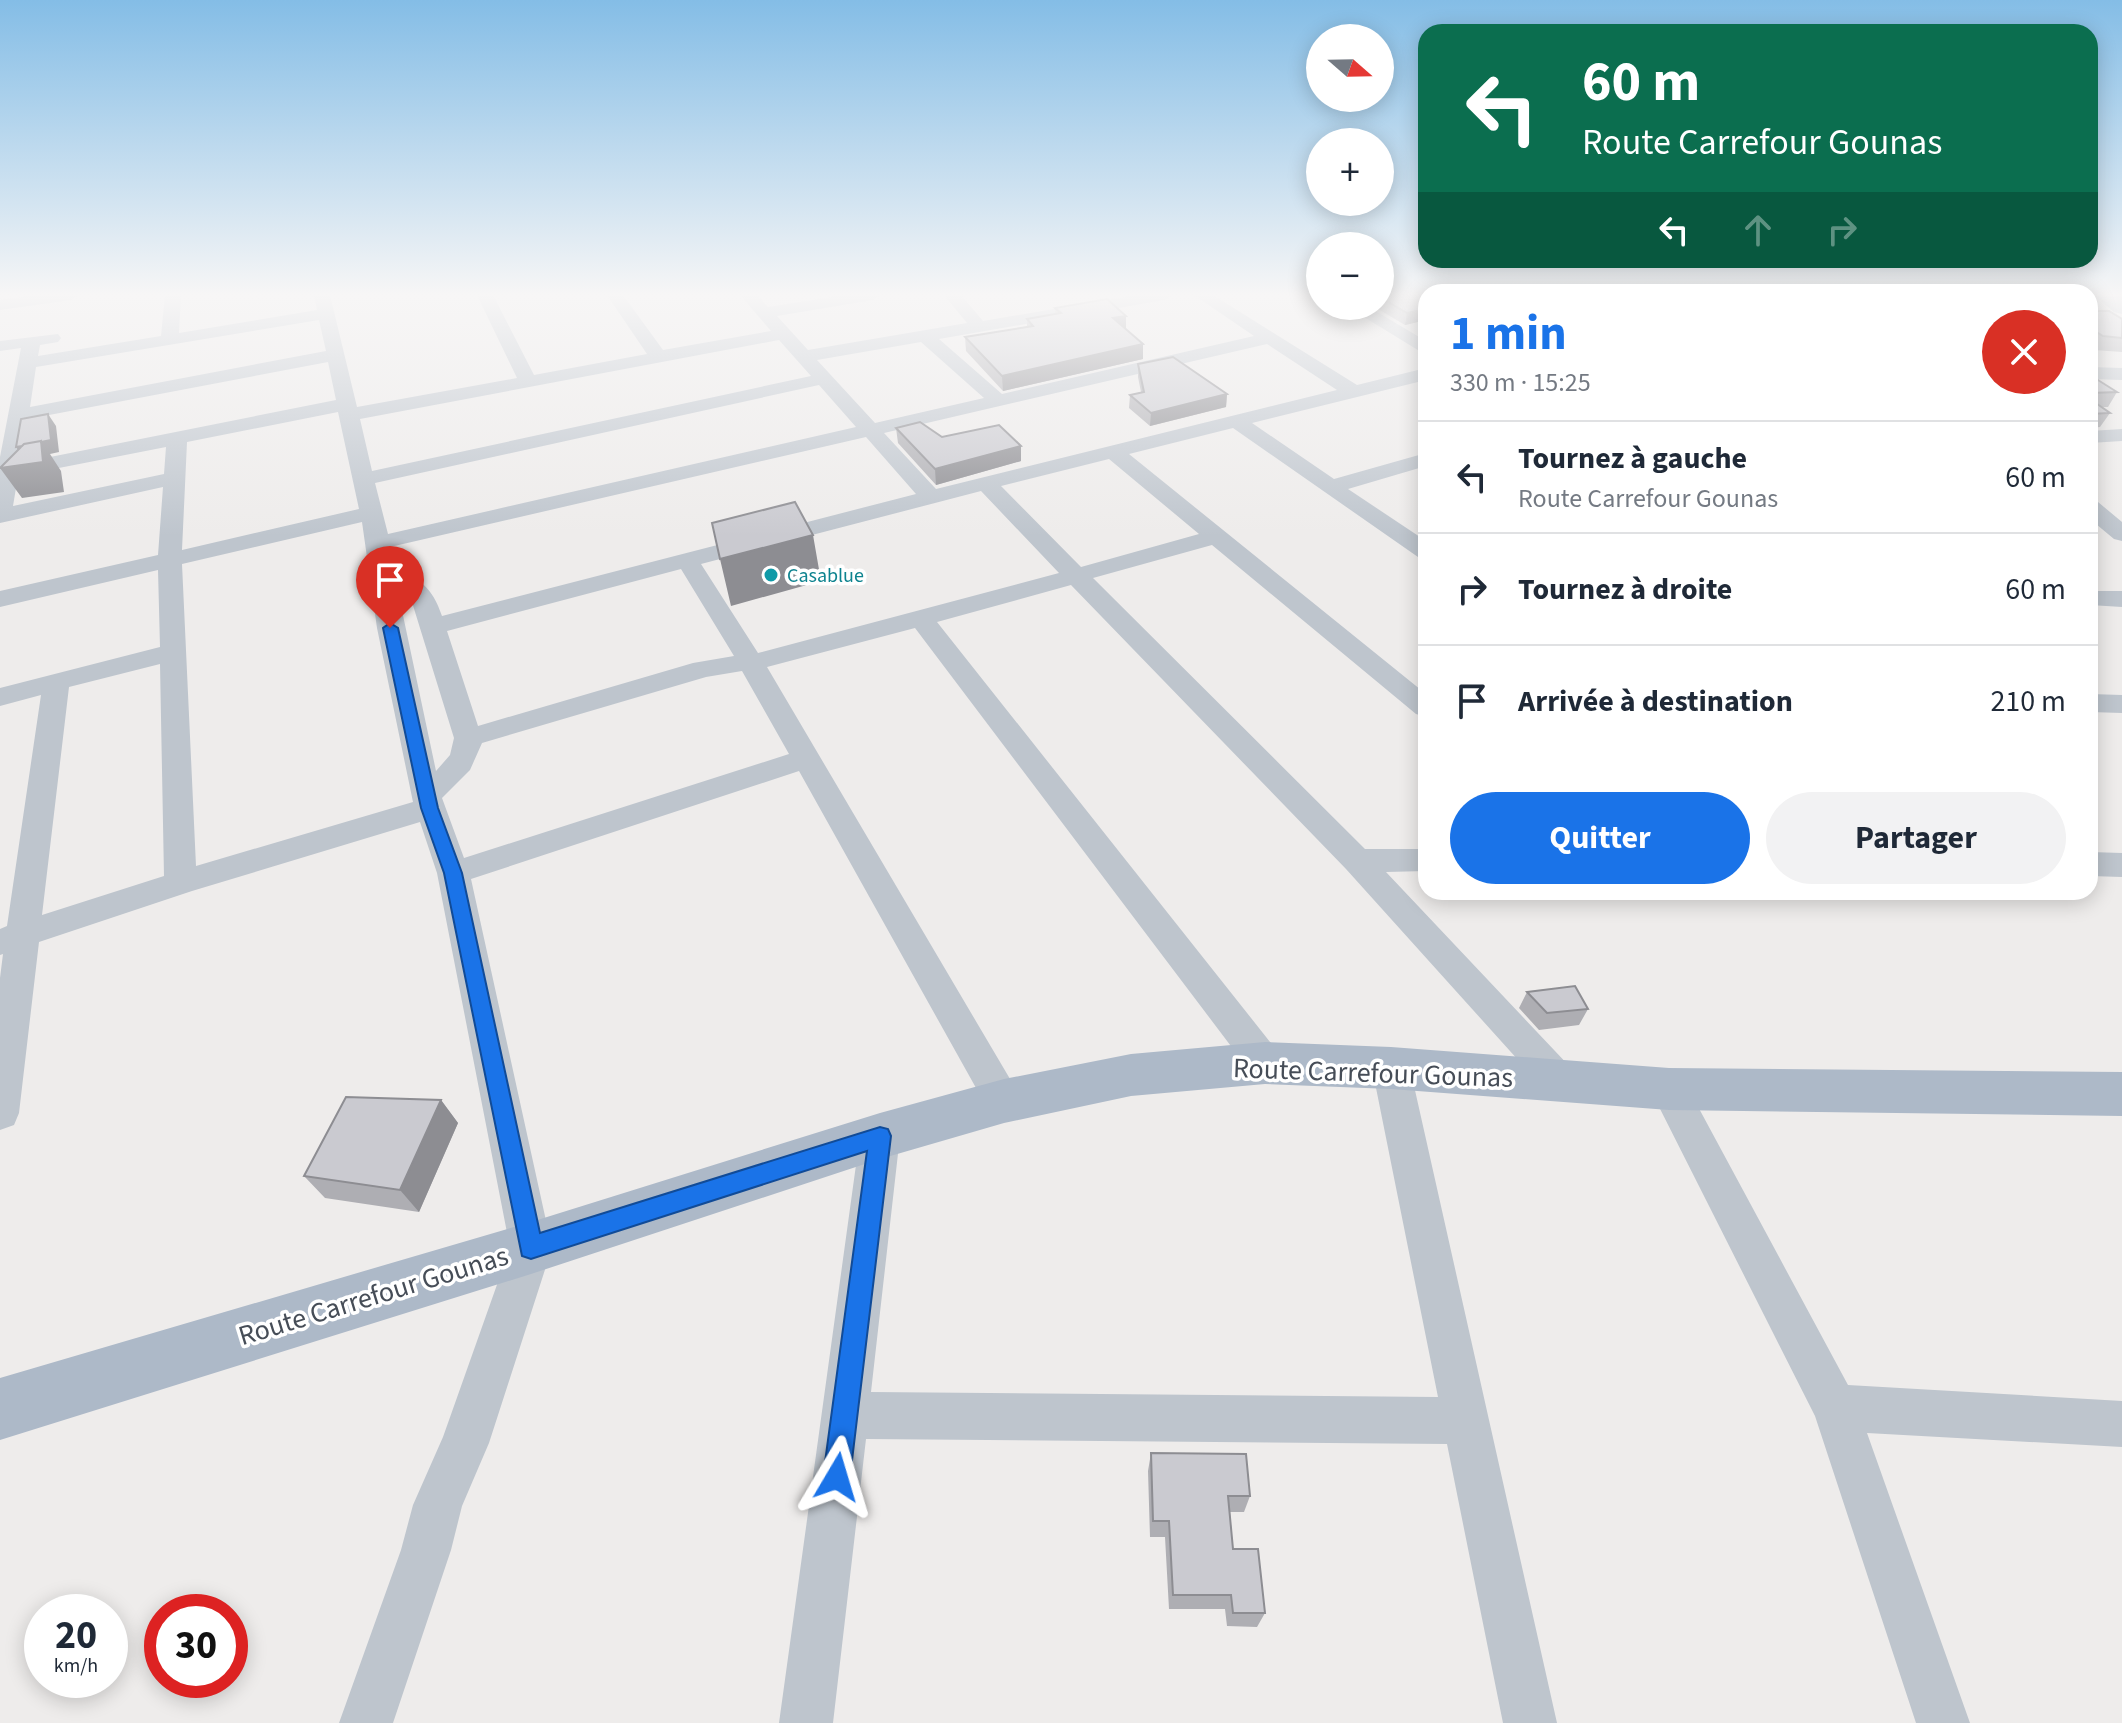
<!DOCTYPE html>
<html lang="fr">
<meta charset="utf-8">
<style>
:root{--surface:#fff;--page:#f2f2f3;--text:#1f2937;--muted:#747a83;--line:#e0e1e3;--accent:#1a73e8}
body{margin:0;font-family:"Source Sans 3",sans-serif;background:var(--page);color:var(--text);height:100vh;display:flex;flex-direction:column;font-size:30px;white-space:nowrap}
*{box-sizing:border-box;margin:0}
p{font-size:26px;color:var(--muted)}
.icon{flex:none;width:44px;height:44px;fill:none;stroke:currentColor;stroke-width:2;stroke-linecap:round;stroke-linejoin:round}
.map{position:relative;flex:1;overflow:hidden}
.sheet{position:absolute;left:1418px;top:284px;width:680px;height:616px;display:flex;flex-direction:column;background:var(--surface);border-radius:24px;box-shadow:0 4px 20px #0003}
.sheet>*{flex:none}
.guide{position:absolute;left:1418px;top:24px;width:680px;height:244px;border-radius:24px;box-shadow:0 4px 20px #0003;background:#0b6e4f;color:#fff;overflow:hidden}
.needle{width:52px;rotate:110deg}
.fabs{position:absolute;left:1306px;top:24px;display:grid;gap:16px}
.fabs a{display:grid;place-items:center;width:88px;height:88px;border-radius:50%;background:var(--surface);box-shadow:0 4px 20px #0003;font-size:40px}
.speed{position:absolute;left:24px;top:1594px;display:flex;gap:16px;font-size:40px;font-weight:700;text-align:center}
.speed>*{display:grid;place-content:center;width:104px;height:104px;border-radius:50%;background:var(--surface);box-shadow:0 4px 20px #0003;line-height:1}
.speed small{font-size:20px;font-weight:400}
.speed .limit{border:12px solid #d22;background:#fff;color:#111}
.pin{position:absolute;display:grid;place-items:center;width:68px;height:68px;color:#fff;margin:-82px -34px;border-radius:50% 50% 50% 0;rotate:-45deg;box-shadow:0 0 8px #0007}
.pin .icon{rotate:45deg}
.me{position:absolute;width:88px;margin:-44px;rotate:7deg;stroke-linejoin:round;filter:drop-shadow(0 0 6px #0008)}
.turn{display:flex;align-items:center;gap:28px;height:168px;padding:0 32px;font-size:36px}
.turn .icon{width:104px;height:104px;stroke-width:2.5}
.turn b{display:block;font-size:56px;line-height:68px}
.lanes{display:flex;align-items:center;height:76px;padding:0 32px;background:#0003;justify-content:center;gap:40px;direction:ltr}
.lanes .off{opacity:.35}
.round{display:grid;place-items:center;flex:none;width:84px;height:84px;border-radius:42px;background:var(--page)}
.headline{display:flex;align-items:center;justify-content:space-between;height:136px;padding:0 32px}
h1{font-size:48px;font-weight:700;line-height:60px;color:var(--accent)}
.cta{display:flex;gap:16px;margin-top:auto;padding:16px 32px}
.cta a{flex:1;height:92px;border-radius:48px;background:var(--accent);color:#fff;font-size:32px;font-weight:700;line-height:92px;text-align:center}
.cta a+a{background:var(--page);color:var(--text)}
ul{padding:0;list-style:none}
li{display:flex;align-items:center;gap:24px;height:112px;padding:0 32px;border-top:2px solid var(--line)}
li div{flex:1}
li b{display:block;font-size:30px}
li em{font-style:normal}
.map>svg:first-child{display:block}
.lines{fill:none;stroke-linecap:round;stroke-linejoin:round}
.minor{fill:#bec5cd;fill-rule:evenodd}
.major{fill:#adb9c8;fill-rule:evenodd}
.wall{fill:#aeaeb3}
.shaded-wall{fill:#8d8d92}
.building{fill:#cacad0;stroke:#8d8d92;stroke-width:2}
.route{fill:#1a73e8;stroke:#114b97;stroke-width:2}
.culture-dot{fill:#0f9aa8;stroke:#fff;stroke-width:3}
.labels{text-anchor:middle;stroke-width:7;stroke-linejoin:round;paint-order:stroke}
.far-culture-label{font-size:20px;fill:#0d838f;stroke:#fff;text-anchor:start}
.near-street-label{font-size:28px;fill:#464d57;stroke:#fff}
</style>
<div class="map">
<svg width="2122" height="1723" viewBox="0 0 2122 1723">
<rect width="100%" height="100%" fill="#eeeceb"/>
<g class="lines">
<path class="minor" d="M37,295H79L71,300L0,310V300Z
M165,295H181L179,333L317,310L314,295H330L357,407L517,378L477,295H493L534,375L647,354L607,295H623L663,350L771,331L740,295H757L768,307L844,295H881L873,300L777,316L808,350L967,323L944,295H961L983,321L1136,295H1172L1164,300L939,339L1002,394L1254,336L1194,295H1213L1357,385L1426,368V380L1252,423L1334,479L1426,453V466L1348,489L1426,541V559L1418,557L1233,428L1129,454L1426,694V717L1416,714L1212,545L1093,578L1365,849H1426V871L1386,872L1572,1069L1578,1080L1572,1091L1559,1096L1546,1091L1346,869L1071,585L937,622L1278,1052L1284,1063L1278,1074L1265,1079L1252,1074L915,628L767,667L1023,1101L1018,1113L1004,1118L990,1113L799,771L471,879L552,1248L489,1443L462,1506L451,1550L393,1723H339L401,1550L413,1505L443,1437L510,1248L437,873L420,822L192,891L39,942L19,1113L14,1125L0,1130V978L3,954L0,955V929L7,926L41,695L0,706V688L160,647L158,570L0,607V591L158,555L163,487L0,523V457L21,348L0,351V341L58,334L61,338L58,342L40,345L38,356L161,336ZM319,320L326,351L30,407L36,367ZM779,340L811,376L372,471L360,419ZM921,342L984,398L875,423L817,360ZM1267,344L1337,390L936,489L884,433ZM328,362L336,400L20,463L28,419ZM819,385L856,427L388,534L375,483ZM338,412L359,509L182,550L187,442ZM866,437L916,494L442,616C432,586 420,580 393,565L390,547ZM166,447L164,474L13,506L18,476ZM1109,459L1199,534L1081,567L1001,486ZM981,491L1059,573L758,653L701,564ZM362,522L377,628L413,802L196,866L182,564ZM681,569L734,656L693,663L478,726L447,631ZM397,587L411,599L454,738L450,755L436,771ZM160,664L164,876L42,915L69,687ZM742,671L789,754L464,858L442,798L470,770L482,743L706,677Z
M1346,306H1367L1426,341V355Z
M2090,367L2122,368V380L2090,379Z
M2122,429V441L2090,443V431Z
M2090,500L2098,502L2122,522V541L2114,539L2090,519Z
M2090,591H2122V607L2090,605Z
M2090,694L2122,695V713L2090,712Z
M2090,852L2122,853V877L2090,876Z
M1391,1052L1404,1057L1410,1068L1557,1723H1503L1447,1444L866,1439L833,1723H779L860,1136L866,1124L880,1119L894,1124L900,1136L871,1392L1438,1397L1372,1068L1378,1057Z
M1669,1073L1682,1077L1848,1385L2122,1401V1447L1867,1433L1970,1723H1916L1815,1416L1650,1089L1656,1077Z"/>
<path class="major" d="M2094,295H2119L2122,297V314L2114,312Z
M1265,1042L1391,1047L1669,1068L2122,1072V1116L1669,1110L1391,1089L1265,1084L1131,1096L1004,1123L880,1159L531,1274L0,1440V1378L531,1222L880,1113L1004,1079L1131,1054Z"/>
</g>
<path class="wall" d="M1380,295H1426V320L1405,325L1373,306H1380Z
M1055,308L1126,316V329L1143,344V359L1003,391L966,351L965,337L1027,327V319L1055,314Z
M2090,311L2122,319V352L2094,350L2090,348Z
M1138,364L1227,394L1226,407L1150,426L1129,408L1130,395L1141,392L1138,377Z
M2090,375L2117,392L2108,407H2101L2110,413L2100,427L2090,428Z
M896,428L942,437L1021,446V461L936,485L898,443Z
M1527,992L1588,1009L1579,1025L1539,1030L1519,1008Z
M441,1100L458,1123L419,1212L325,1198L304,1176Z
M1151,1453L1250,1496L1244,1512H1230L1233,1549L1265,1613L1257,1627L1227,1626L1225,1609H1169L1165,1537H1150L1148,1471Z"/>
<path class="shaded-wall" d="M1426,309V320L1405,325L1407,313Z
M1126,316V330L1113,318Z
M1143,344V359L1003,391L1002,376Z
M1227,394L1226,407L1150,426L1151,413Z
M48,414L56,426L59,452L50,454L61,471L64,492L22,498L0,468L24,459L16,447Z
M1021,446V461L936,485L935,469Z
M813,535L821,581L731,606L720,559Z
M441,1100L458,1123L419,1212L400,1190Z"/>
<path class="building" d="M1380,295H1426V309L1407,313L1380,297Z
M1107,299L1126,316L1113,318L1143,344L1002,376L965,337L1033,326L1027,319L1061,313L1055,308Z
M2090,311H2109L2122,319V338L2103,336L2090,328Z
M1173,357L1227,394L1151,413L1130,395L1144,392L1138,364Z
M2090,375L2117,392L2090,393Z
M2090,399L2110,413L2090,414Z
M48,414L51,440L41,442V441L24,444L22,446L16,447L21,419Z
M920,422L942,437L999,425L1021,446L935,469L896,428Z
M41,441L43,462L0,468L24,444Z
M795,502L813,535L720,559L712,523Z
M1575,986L1588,1009L1547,1013L1527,992Z
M346,1097L441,1100L400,1190L304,1176Z
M1151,1453L1246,1454L1250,1496H1228L1233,1549H1258L1265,1613H1233L1231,1595H1173L1169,1521H1153Z"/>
<linearGradient id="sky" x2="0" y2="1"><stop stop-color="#84bde6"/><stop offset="0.55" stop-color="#f7f6f6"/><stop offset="1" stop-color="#f7f6f6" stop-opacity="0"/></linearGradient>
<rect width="2122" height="536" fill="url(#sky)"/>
<path class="route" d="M390,623L398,628L438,808L462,873L540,1233L880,1127L888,1129L891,1136L850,1477L846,1486L837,1490L827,1486L823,1477L867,1151L531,1259L522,1256L444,873L421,808L383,628Z"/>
<circle class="culture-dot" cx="771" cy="575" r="8"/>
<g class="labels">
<g class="far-culture-label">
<text x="787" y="582">Casablue</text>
</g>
<g class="near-street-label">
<text transform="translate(1373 1072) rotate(2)" y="10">Route Carrefour Gounas</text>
<text transform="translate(373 1295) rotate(-17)" y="10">Route Carrefour Gounas</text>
</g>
</g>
</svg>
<div class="fabs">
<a><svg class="needle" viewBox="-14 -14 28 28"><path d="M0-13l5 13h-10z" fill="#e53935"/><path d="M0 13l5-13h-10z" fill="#747a83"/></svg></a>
<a>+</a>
<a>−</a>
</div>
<div class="speed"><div>20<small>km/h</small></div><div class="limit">30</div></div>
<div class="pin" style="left:390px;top:628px;background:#d93025"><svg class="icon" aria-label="arrive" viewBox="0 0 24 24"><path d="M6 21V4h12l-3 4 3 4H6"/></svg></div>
<svg class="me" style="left:837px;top:1477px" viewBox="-20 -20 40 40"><path d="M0-17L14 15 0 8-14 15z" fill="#1a73e8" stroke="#fff" stroke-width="4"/></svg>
<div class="guide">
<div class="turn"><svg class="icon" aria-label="left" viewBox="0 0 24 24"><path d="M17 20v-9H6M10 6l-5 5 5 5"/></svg><div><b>60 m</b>Route Carrefour Gounas</div></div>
<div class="lanes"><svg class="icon" aria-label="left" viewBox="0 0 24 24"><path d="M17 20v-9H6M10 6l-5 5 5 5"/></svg><svg class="icon off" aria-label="ahead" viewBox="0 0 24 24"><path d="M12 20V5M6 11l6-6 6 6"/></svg><svg class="icon off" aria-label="right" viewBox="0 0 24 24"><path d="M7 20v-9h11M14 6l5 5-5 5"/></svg></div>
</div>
<section class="sheet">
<div class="headline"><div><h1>1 min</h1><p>330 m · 15:25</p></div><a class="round" style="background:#d93025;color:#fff"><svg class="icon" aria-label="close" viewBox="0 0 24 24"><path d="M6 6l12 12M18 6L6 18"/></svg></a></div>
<ul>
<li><svg class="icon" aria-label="left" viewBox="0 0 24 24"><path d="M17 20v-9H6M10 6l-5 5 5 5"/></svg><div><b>Tournez à gauche</b><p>Route Carrefour Gounas</p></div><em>60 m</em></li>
<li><svg class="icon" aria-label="right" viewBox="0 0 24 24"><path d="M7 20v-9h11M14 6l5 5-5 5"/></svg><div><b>Tournez à droite</b></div><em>60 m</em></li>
<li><svg class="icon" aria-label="arrive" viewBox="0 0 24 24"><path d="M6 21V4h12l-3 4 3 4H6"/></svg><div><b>Arrivée à destination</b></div><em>210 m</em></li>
</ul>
<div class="cta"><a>Quitter</a><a>Partager</a></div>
</section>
</div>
